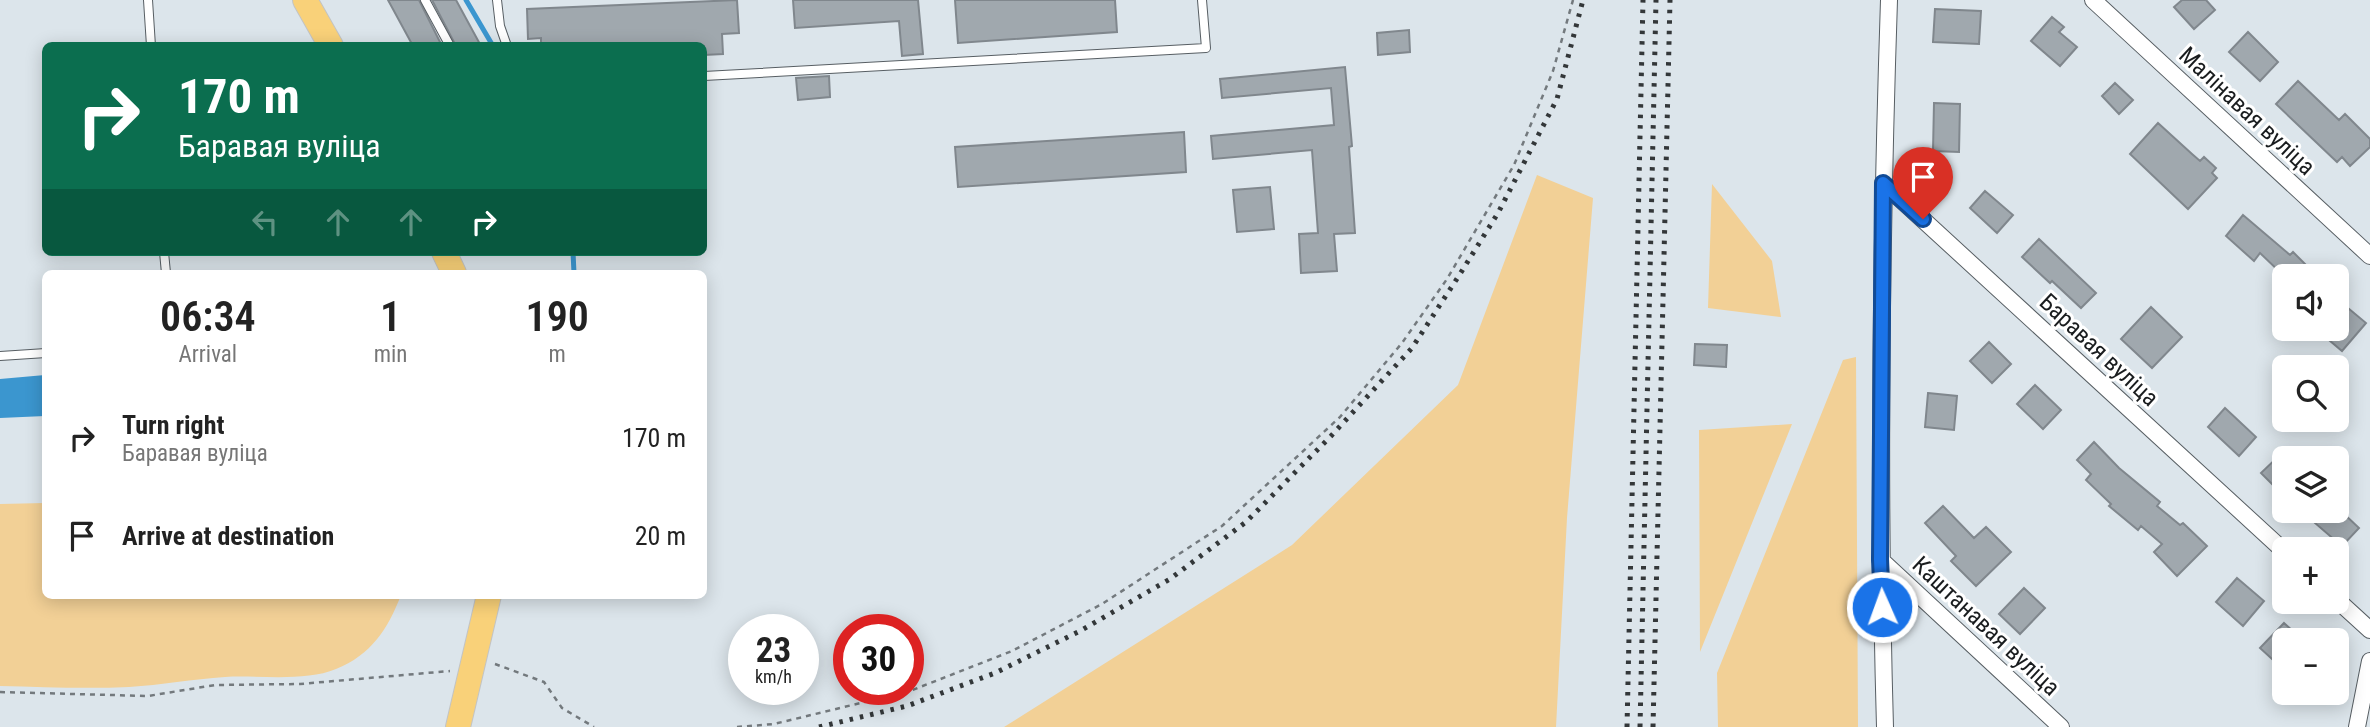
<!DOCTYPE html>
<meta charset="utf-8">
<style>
:root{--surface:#fff;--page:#f6f6f6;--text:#222;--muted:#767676}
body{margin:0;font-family:"Roboto Condensed",sans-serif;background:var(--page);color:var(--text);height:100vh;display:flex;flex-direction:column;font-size:26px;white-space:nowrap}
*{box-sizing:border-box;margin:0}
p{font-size:23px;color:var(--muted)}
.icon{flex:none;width:38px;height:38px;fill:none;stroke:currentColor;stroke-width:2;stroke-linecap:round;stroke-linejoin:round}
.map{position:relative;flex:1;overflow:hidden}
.details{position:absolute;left:42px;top:270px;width:665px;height:329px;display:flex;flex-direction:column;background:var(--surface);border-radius:10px;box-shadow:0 4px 18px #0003}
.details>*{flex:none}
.banner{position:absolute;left:42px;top:42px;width:665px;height:214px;border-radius:10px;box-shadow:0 4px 18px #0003;background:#0b6e4f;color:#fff;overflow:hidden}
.fabs{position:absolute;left:2272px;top:264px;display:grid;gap:14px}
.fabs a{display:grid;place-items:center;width:77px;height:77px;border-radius:10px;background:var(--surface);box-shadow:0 4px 18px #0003;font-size:35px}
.speed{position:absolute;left:728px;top:614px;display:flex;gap:14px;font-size:35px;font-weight:700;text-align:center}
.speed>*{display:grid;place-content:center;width:91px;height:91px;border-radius:50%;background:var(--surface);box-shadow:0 4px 18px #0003;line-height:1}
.speed small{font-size:18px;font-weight:400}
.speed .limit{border:10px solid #d22;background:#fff;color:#111}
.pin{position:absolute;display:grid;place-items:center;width:60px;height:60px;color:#fff;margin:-72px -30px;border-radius:50% 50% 50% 0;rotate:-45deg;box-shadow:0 0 7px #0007}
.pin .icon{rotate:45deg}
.me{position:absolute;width:77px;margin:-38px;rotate:358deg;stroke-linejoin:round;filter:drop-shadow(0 0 5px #0008)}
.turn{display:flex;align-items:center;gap:24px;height:147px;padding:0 21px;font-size:32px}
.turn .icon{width:91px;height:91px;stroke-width:2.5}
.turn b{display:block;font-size:49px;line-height:60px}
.lanes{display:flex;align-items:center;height:66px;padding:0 21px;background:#0003;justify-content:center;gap:35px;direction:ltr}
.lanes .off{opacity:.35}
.eta{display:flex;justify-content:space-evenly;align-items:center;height:119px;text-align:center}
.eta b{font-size:42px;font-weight:600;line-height:49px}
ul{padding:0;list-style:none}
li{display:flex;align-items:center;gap:21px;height:98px;padding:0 21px}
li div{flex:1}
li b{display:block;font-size:26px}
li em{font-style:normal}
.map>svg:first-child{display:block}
.green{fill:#f2d096}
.water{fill:#3b96cf}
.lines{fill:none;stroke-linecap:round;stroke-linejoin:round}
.stream{stroke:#3b96cf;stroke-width:5}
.building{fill:#a0a8ae;stroke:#80878d;stroke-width:2}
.service-casing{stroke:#575e63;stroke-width:10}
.minor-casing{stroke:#575e63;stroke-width:18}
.primary-casing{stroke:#c3c4c4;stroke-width:26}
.path{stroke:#73797d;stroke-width:2.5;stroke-dasharray:5 5;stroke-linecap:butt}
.service{stroke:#fff;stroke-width:8}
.minor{stroke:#fff;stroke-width:16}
.primary{stroke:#f9d179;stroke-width:24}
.rail{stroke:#333739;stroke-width:5;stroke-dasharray:3.5 7;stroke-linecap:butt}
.route-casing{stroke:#114b97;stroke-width:18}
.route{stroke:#1a73e8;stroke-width:12}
.labels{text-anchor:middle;stroke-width:6;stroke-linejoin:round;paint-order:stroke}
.street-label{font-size:24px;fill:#191c1e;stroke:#fff}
</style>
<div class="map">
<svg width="2370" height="727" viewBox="0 0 2370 727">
<rect width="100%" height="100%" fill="#dce5eb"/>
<path class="green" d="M1537,175L1593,198L1567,518L1556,727H1004L1292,545L1458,385Z
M1712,184L1772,261L1781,317L1708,308Z
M1856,357L1858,727H1718L1717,673L1843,360Z
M1792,424L1700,652L1699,430Z
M45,503L46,595H401C388,629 371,655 336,669C305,682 259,675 225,677C193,679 161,685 129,687C86,689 43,687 0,686V504Z"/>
<path class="water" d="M45,375V416L0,418V379Z"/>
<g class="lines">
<path class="stream" d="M466,0L493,46
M573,252L574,273"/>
</g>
<path class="building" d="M388,0H419L442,46H413Z
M432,0H456L481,46H456Z
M737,0L739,33L722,34L723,54L704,55V46H541V38L528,39L527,9Z
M793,0H918L923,54L902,56L899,21L795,28Z
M955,0H1115L1117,32L958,43Z
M2182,0H2206L2215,10L2194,29L2174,7Z
M1935,9L1981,11L1979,44L1933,42Z
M2052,17L2064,27L2059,32L2077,47L2060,66L2031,41Z
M1409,30L1410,52L1378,55L1377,33Z
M2248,32L2278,62L2260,81L2229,52Z
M1345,67L1352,146L1349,147L1355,233L1334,234L1337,271L1301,273L1299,234L1318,233L1312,150L1213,159L1211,136L1334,125L1331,88L1222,98L1220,79Z
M829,76L830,97L798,100L796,78Z
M2298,81L2339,120L2345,114L2370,139V147L2350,166L2342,157L2337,162L2276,104Z
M2115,83L2133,100L2119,114L2102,96Z
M1934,103L1960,104L1959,152L1933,151Z
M2158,123L2192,154L2200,161L2204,157L2216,168L2212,173L2217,178L2188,209L2130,154Z
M1184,132L1186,172L958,187L955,147Z
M1270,187L1274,229L1237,232L1233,190Z
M1985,191L2013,215L1997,233L1970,208Z
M2243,215L2290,255L2293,252L2317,276H2284L2260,253L2254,261L2226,236Z
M2039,239L2096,293L2081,308L2052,281L2050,283L2022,257Z
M2336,298L2366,323L2342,351L2316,329H2336Z
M2151,307L2182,337L2152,368L2121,339Z
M1989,342L2011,364L1992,383L1970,361Z
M1695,344L1727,345L1726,367L1694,365Z
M2035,385L2061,410L2043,429L2017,404Z
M1928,393L1957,396L1954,430L1925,427Z
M2225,408L2256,437L2239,456L2208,427Z
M2094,442L2119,468L2160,502L2157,506L2180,525L2183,523L2207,546L2177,576L2154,552L2162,544L2141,526L2138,530L2109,506L2111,504L2086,480L2091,474L2077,460Z
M2284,451V496L2261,473Z
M1943,506L1974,538L1986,527L2011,552L1976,586L1951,561L1956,556L1925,523Z
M2326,511H2341L2359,528L2345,543L2340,539L2337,542L2315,523Z
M2237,578L2264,601L2243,626L2216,602Z
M2024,588L2045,608L2020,634L1999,614Z
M2284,623L2303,640H2284V670L2260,648Z"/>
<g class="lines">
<g class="service-casing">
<path id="service" d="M148,0L151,46
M425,0L450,46
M497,0L500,26L507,46
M704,76L1206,48L1202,0
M164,252L166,273
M0,356L46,353"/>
</g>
<g class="minor-casing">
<path id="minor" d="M2093,0L2370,256
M1883,183L2284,551
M1880,559L2061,727
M2336,599L2370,630
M1885,727C1878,485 1881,242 1889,0
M2357,727L2370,661"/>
</g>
<g class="primary-casing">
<path id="primary" d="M305,0L331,46
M444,252L454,273
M458,727L489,595"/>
</g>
<path class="path" d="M495,664L544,682L562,708L594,727
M0,692L148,696L215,685L300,684L450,671
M737,727L774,724L910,691L1012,651L1102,604L1222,526L1340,417L1402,343L1447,279L1514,165L1553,71L1573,0"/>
<use href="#service" class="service"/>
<use href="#minor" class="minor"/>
<use href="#primary" class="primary"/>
<path class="rail" d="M819,727L907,706L995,673L1080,631L1170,579L1246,522L1331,436L1412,348L1460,274L1498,213L1557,99L1583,0
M1627,727L1643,0
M1640,727L1656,0
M1653,727L1670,0"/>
</g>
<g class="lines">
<g class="route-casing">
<path id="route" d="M1882,607L1880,559L1883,183L1923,219"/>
</g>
<use href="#route" class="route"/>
</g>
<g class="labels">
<g class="street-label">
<text transform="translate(2247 111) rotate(43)" y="8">Малінавая вуліца</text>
<text transform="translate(2099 350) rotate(43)" y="8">Баравая вуліца</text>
<text transform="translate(1986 626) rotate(43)" y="8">Каштанавая вуліца</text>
</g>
</g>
</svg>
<div class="fabs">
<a><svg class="icon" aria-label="sound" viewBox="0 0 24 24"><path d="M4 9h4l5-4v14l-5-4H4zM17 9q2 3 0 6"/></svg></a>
<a><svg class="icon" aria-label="search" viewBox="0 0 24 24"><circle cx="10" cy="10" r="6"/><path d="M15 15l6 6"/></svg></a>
<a><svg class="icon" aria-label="layers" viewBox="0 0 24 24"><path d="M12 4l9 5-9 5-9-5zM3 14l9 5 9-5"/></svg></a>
<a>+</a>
<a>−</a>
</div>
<div class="speed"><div>23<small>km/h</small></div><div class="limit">30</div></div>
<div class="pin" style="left:1923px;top:219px;background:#d93025"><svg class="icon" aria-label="arrive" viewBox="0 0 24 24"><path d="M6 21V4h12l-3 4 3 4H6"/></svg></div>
<svg class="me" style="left:1882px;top:607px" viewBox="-20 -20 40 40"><circle r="17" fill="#1a73e8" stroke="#fff" stroke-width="3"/><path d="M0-11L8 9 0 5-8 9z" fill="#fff"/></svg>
<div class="banner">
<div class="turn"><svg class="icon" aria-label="right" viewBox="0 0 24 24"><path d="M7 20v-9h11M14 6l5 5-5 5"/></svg><div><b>170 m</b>Баравая вуліца</div></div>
<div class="lanes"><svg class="icon off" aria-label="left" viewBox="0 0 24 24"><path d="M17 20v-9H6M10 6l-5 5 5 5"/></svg><svg class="icon off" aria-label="ahead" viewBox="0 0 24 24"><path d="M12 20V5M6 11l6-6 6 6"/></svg><svg class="icon off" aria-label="ahead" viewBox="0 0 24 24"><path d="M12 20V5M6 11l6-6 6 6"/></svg><svg class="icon" aria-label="right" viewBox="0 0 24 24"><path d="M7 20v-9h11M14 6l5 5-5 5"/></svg></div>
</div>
<section class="details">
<div class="eta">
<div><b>06:34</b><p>Arrival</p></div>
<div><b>1</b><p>min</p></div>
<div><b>190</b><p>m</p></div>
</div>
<ul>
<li><svg class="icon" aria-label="right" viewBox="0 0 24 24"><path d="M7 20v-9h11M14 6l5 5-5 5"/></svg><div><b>Turn right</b><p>Баравая вуліца</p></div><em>170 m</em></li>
<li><svg class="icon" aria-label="arrive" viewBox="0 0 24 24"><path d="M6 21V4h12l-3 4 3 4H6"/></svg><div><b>Arrive at destination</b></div><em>20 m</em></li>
</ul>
</section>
</div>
